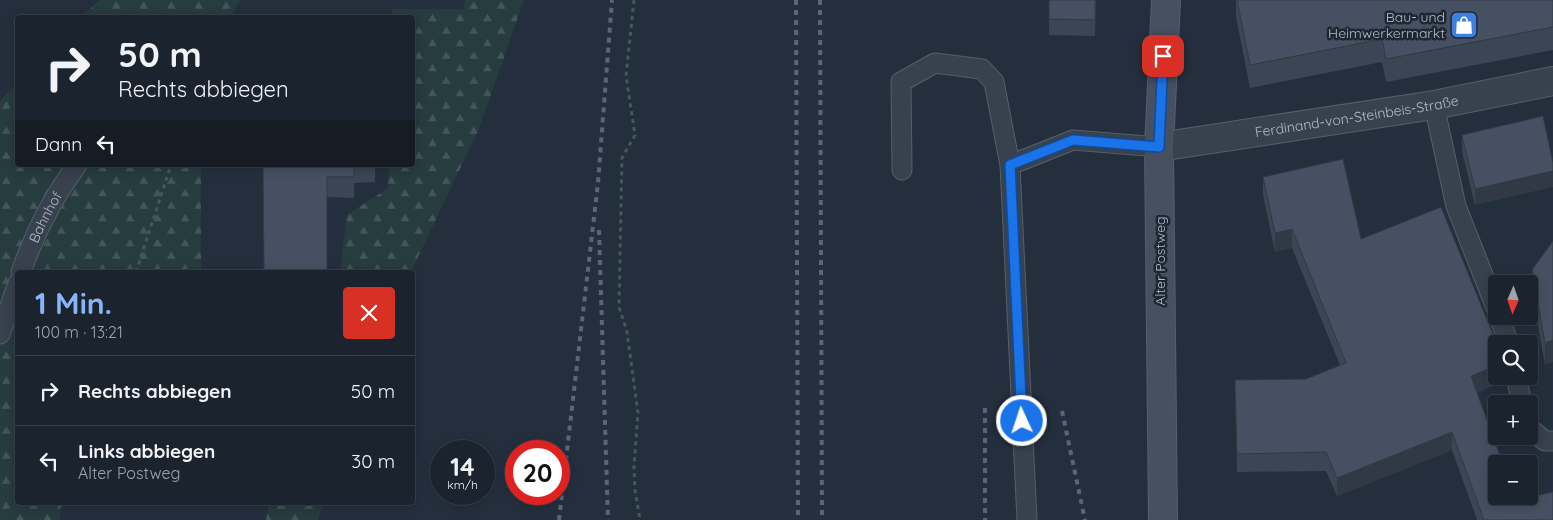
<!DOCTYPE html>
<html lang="de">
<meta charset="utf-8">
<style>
:root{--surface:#1b232e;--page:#242b36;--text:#f1f3f6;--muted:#a0a4aa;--line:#39404a;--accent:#8ab4f8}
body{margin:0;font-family:Quicksand,sans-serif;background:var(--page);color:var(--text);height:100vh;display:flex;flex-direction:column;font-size:19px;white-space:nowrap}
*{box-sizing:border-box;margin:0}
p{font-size:16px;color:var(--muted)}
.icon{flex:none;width:28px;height:28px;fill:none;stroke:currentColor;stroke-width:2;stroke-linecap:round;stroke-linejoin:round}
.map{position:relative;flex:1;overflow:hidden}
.panel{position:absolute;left:15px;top:270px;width:400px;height:235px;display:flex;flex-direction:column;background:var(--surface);border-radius:5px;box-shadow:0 2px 12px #0003,0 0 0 1px var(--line)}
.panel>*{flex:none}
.hud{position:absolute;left:15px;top:15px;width:400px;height:152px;border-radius:5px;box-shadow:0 2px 12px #0003,0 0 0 1px var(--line);background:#1b232e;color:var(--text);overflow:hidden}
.needle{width:32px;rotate:182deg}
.controls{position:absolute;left:1488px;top:275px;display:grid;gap:10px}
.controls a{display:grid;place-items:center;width:50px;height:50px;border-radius:5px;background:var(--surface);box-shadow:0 2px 12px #0003,0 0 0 1px var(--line);font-size:25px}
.speed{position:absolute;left:430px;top:440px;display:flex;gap:10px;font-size:25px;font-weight:700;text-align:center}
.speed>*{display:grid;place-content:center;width:65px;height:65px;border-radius:50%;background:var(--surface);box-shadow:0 2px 12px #0003,0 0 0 1px var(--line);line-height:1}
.speed small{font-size:12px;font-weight:400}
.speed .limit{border:8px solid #d22;background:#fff;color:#111}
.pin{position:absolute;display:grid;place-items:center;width:42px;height:42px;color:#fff;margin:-21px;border-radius:10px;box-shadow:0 2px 8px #0006}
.me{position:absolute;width:55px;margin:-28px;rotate:357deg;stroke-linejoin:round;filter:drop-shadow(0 0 4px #0008)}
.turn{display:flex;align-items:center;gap:18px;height:105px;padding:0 20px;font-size:22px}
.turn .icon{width:65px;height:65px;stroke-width:2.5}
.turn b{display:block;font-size:35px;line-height:42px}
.then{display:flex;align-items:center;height:48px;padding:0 20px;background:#0003;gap:10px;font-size:19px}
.round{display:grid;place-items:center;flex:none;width:52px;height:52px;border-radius:5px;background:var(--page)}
.head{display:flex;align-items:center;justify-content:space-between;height:85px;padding:0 20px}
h1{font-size:30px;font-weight:800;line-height:38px;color:var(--accent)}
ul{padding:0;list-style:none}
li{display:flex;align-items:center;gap:15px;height:70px;padding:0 20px;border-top:1px solid var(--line)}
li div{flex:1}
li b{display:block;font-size:19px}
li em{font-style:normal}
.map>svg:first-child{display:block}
.forest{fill:url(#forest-firs)}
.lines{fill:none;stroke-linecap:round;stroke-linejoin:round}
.service-casing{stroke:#565f6c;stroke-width:21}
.minor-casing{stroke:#565f6c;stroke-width:30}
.secondary-casing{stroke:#565f6c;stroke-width:30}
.path{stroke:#44595c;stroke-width:3;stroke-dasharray:4 4;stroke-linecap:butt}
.service{stroke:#38414e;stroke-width:19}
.minor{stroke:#38414e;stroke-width:28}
.secondary{stroke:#465061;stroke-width:28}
.rail{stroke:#5a6575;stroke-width:4;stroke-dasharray:5 5;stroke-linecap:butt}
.wall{fill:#3b4654}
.shaded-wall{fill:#303945}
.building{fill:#455162;stroke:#303945}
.route-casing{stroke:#114b97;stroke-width:12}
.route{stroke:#1a73e8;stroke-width:9}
.labels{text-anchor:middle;stroke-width:5;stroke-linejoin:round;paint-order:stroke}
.poi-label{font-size:14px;fill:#b4bcc9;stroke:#1d2633;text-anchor:end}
.street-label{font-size:14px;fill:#b4bcc9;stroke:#1d2633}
</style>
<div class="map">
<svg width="1553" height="520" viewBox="0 0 1553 520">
<defs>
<pattern id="forest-firs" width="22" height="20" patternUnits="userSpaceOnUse" patternTransform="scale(1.25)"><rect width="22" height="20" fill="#263c3f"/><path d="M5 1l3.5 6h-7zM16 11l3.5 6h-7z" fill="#435659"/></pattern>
</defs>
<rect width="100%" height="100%" fill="#242f3e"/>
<path class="forest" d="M99,0H241L230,17H82Z
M465,0H524L479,129L411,272H340L347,215L388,188L389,165H412V18L392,17V9H464Z
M17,83L18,165H201V272H18V502L62,503L59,520H0V101Z
M269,503V502L323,503L318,520H266Z"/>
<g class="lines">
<g class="service-casing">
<g id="service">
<path d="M1434,105L1456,206L1496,308"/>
<path d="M902,170L901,82L935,63L982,69L994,82L1010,165"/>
<path id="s1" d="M21,272C34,235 53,197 77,165"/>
<path d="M1499,316L1509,344"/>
<path d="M0,334L18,283"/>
<path d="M1516,376L1522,404"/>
<path d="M1529,428L1545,441H1553"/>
<path d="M1027,520L1010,165L1073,140L1159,147"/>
</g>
</g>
<g class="minor-casing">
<g id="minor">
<path id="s2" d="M1159,147L1434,105L1553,81"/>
</g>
</g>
<g class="secondary-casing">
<path id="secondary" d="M1163,520L1159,147L1166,0"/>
</g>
<path class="path" d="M634,0L626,76L635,135L622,158L619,307L627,332L638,413L634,466L635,490L640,520
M136,272L171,165"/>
<use href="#service" class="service"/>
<use href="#minor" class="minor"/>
<use href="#secondary" class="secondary"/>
<path class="rail" d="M796,0L798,520
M820,0L822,520
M599,230L608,520
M985,408V520
M1062,411L1085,520
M559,520L598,183L612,0"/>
</g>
<path class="wall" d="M1049,0H1096L1095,36L1049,35Z
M1236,0H1553V50L1386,82L1382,62L1250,88L1236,17Z
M1543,116L1475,205L1462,151V135Z
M263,165H375V182L354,183V198L327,197Z
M1263,177L1361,239L1505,376V381L1477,392L1517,500L1553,520H1477L1452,450L1337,496L1326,471L1237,472L1235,380L1306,379L1340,365L1292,248L1275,252L1263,195Z
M1553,241L1545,365L1532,293V270Z"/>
<path class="shaded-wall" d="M1553,171V187L1475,205V189Z
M1292,229V248L1275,252V233Z
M1553,340V362L1545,365V343Z
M1496,366V376H1505V381L1471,395V376Z
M1452,432V450L1337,496V478Z"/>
<path class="building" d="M1049,0H1095V20L1049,19Z
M1237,0H1553V27L1386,59L1382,39L1250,65Z
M1543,116L1553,163V171L1475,189L1462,135Z
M1343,159L1361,239L1441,207L1497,344H1496V366L1471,376L1503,464H1496V496H1515L1517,500L1553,492V520H1484L1452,432L1337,478L1326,452L1237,454L1235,380L1306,379L1346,363L1292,229L1275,233L1263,177Z
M263,165H354V177H327V272H264Z
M1553,241V340L1545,343L1532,270Z"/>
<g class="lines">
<g class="route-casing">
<path id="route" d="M1022,421L1010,165L1073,140L1159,147L1163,56"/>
</g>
<use href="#route" class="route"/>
</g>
<defs>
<g id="shop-square" transform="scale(1.4375)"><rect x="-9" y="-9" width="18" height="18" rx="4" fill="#3f7fe0" stroke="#1d2633"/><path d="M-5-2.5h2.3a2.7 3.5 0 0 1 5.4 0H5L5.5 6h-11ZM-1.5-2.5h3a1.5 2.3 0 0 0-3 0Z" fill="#fff"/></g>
</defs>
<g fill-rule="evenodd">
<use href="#shop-square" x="1464" y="25"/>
</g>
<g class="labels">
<g class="poi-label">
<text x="1445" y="22">Bau- und<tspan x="1445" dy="16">Heimwerkermarkt</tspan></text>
</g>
<g class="street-label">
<text dy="5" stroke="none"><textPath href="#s2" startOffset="200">Ferdinand-von-Steinbeis-Straße</textPath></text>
<text dy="5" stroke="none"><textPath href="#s1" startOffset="60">Bahnhof</textPath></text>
<text transform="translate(1160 261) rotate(-90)" y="5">Alter Postweg</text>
</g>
</g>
</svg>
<div class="controls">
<a><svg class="needle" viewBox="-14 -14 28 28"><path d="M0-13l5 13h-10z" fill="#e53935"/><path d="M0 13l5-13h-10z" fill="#a0a4aa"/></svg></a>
<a><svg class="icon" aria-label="search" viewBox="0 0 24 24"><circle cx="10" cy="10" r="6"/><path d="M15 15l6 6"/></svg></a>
<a>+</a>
<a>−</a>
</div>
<div class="speed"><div>14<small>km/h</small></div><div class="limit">20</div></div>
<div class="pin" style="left:1163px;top:56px;background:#d93025"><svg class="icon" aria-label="arrive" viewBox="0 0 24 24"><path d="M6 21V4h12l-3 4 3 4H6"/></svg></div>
<svg class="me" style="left:1022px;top:421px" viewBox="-20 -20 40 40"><circle r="17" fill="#1a73e8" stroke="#fff" stroke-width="3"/><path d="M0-11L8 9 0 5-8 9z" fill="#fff"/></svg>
<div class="hud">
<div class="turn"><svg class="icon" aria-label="right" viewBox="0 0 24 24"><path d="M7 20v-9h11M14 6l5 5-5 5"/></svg><div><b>50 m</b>Rechts abbiegen</div></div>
<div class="then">Dann<svg class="icon" aria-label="left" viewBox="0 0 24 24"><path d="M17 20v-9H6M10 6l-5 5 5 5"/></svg></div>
</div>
<section class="panel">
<div class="head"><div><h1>1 Min.</h1><p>100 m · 13:21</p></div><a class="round" style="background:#d93025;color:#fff"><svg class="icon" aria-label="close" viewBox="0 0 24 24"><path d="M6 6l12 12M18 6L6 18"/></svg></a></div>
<ul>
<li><svg class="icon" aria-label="right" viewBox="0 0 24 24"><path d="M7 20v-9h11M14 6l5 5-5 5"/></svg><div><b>Rechts abbiegen</b></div><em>50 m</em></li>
<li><svg class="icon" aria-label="left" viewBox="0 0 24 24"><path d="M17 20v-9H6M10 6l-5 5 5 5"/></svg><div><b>Links abbiegen</b><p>Alter Postweg</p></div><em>30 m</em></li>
</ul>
</section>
</div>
